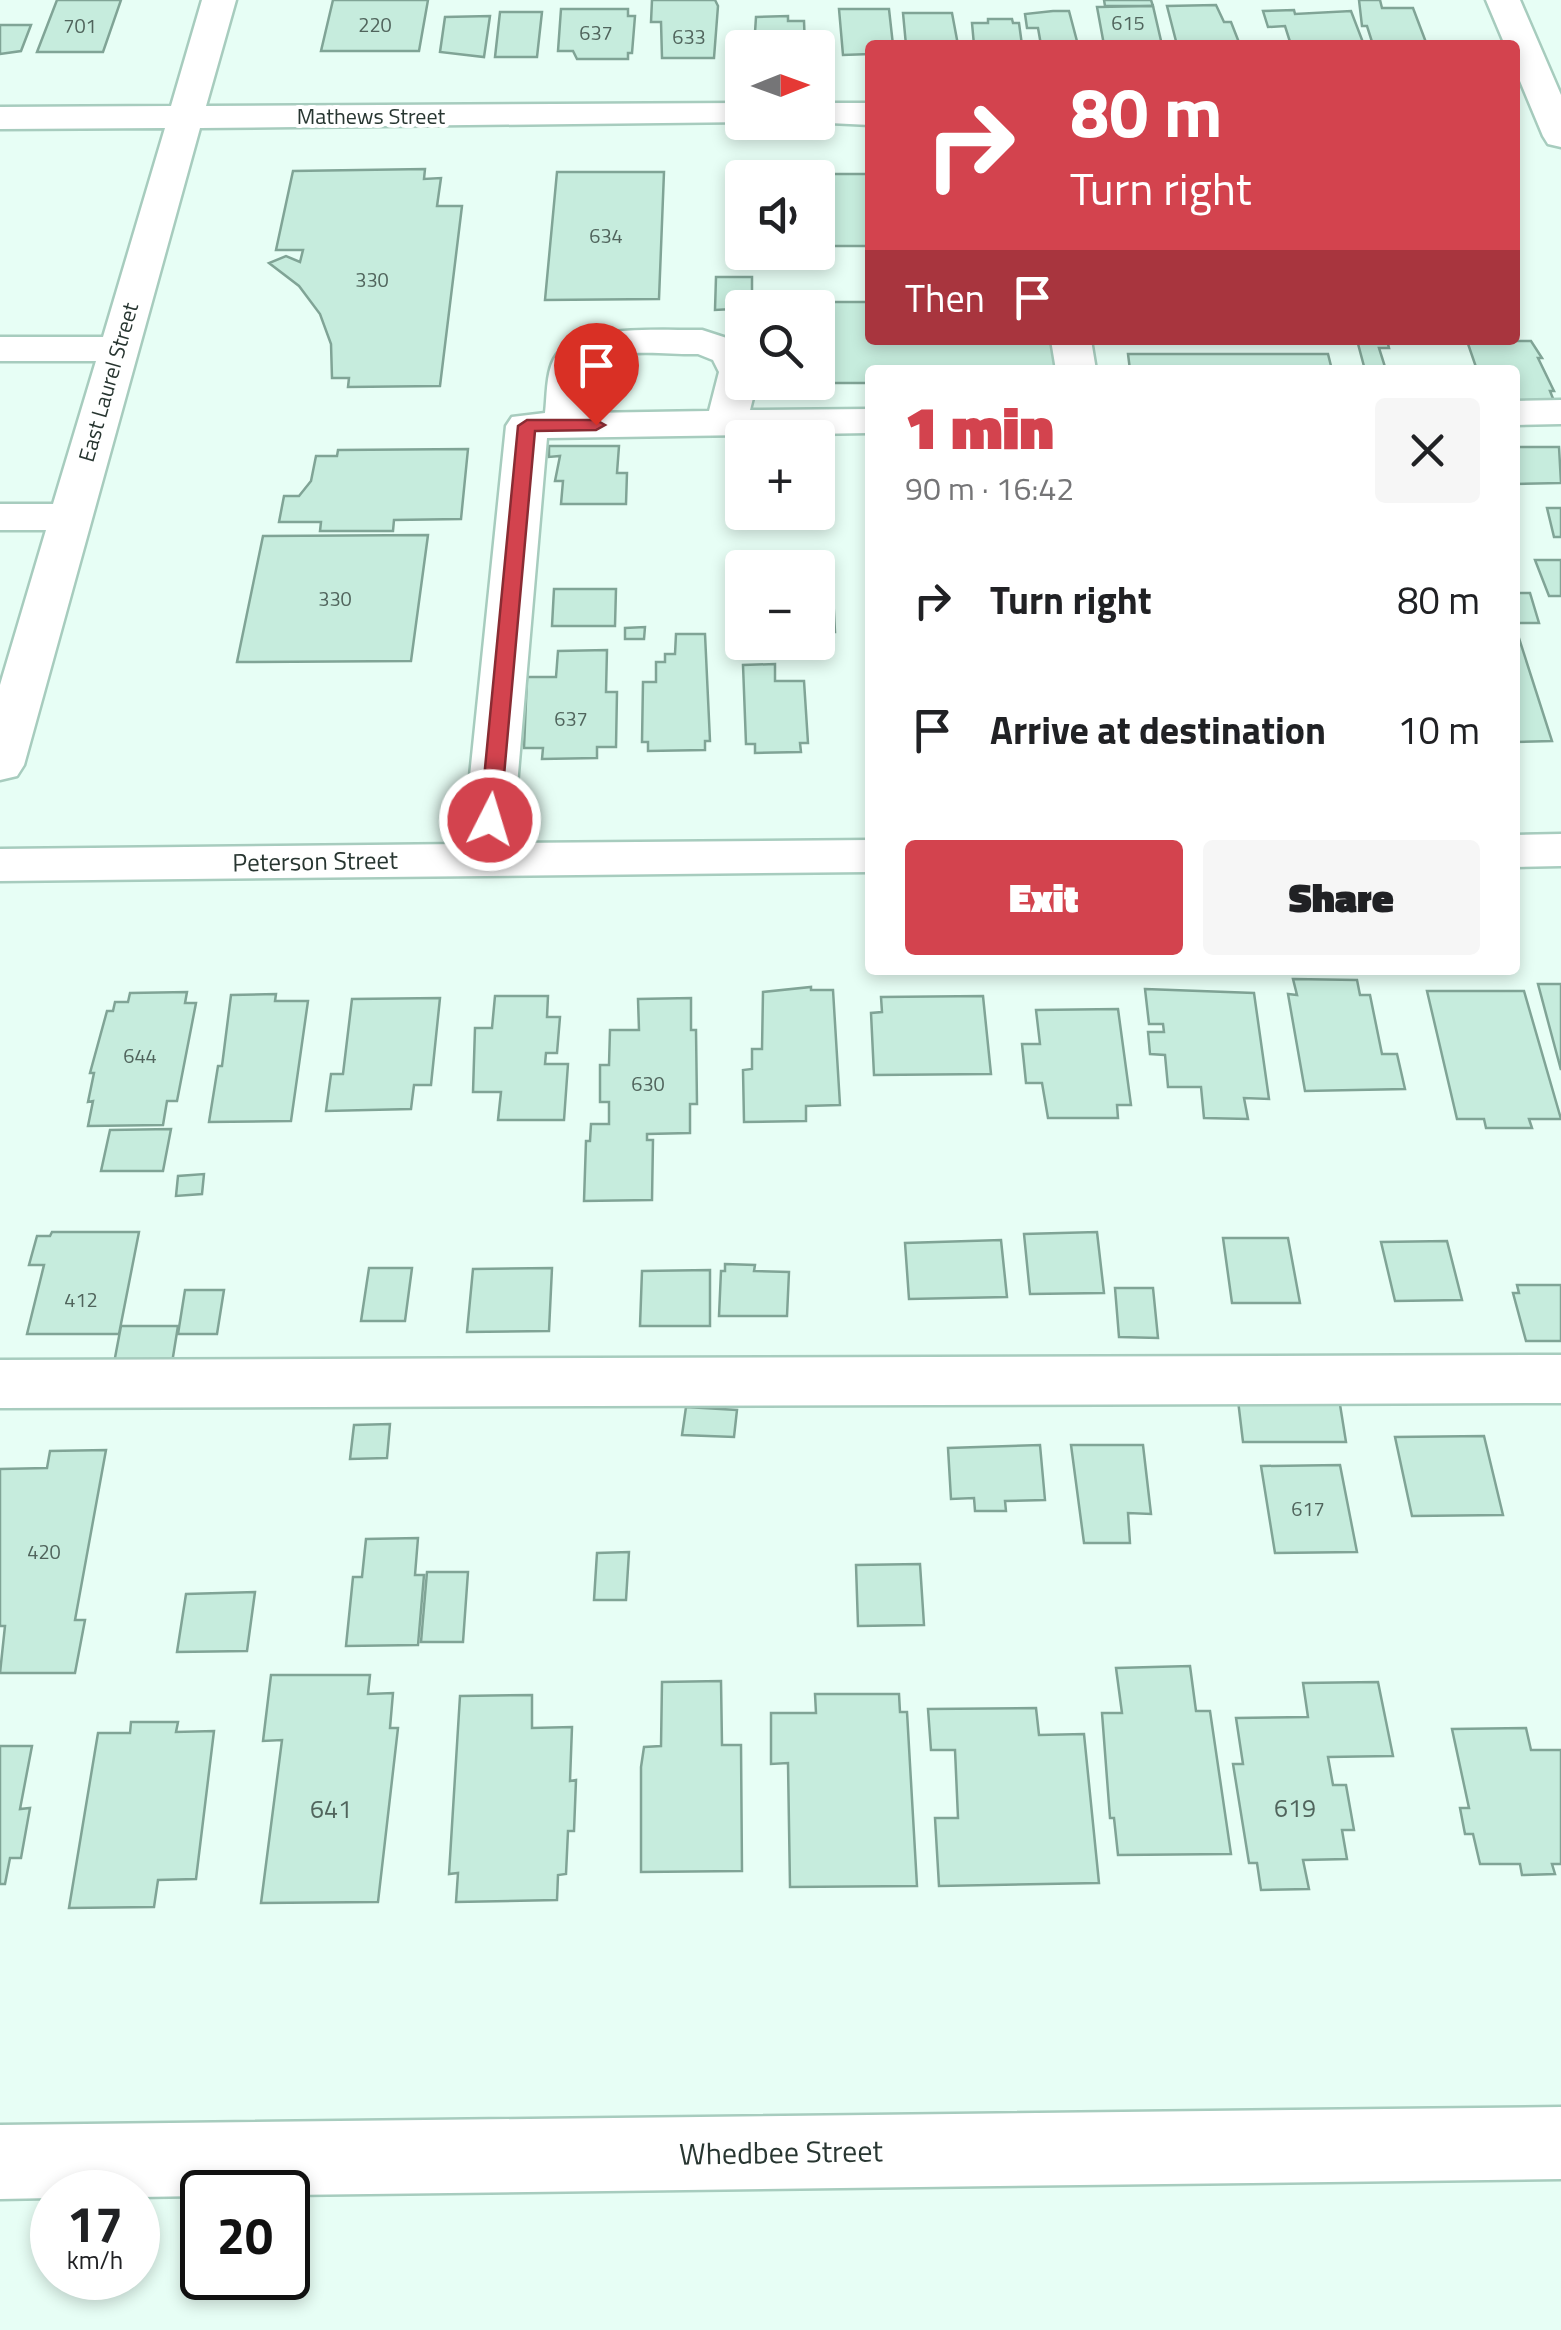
<!DOCTYPE html>
<meta charset="utf-8">
<style>
:root{--surface:#fff;--page:#f6f6f6;--text:#202124;--muted:#757577;--accent:#d3434e}
body{margin:0;font-family:"Titillium Web",sans-serif;background:var(--page);color:var(--text);height:100vh;display:flex;flex-direction:column;font-size:38px;white-space:nowrap}
*{box-sizing:border-box;margin:0}
p{font-size:32px;color:var(--muted)}
.icon{flex:none;width:55px;height:55px;fill:none;stroke:currentColor;stroke-width:2;stroke-linecap:round;stroke-linejoin:round}
.map{position:relative;flex:1;overflow:hidden}
.side{position:absolute;left:865px;top:365px;width:655px;height:610px;display:flex;flex-direction:column;background:var(--surface);border-radius:10px;box-shadow:0 5px 15px #0003}
.side>*{flex:none}
.hud{position:absolute;left:865px;top:40px;width:655px;height:305px;border-radius:10px;box-shadow:0 5px 15px #0003;background:#d3434e;color:#fff;overflow:hidden}
.needle{width:65px;rotate:89deg}
.tools{position:absolute;left:725px;top:30px;display:grid;gap:20px}
.tools a{display:grid;place-items:center;width:110px;height:110px;border-radius:10px;background:var(--surface);box-shadow:0 5px 15px #0003;font-size:50px}
.speed{position:absolute;left:30px;top:2170px;display:flex;gap:20px;font-size:50px;font-weight:700;text-align:center}
.speed>*{display:grid;place-content:center;width:130px;height:130px;border-radius:50%;background:var(--surface);box-shadow:0 5px 15px #0003;line-height:1}
.speed small{font-size:25px;font-weight:400}
.speed .limit{border:5px solid #111;border-radius:15px;background:#fff;color:#111}
.pin{position:absolute;display:grid;place-items:center;width:85px;height:85px;color:#fff;margin:-102px -42px;border-radius:50% 50% 50% 0;rotate:-45deg;box-shadow:0 0 10px #0007}
.pin .icon{rotate:45deg}
.me{position:absolute;width:110px;margin:-55px;rotate:5deg;stroke-linejoin:round;filter:drop-shadow(0 0 8px #0008)}
.turn{display:flex;align-items:center;gap:35px;height:210px;padding:0 40px;font-size:45px}
.turn .icon{width:130px;height:130px;stroke-width:2.5}
.turn b{display:block;font-size:70px;line-height:85px}
.then{display:flex;align-items:center;height:95px;padding:0 40px;background:#0003;gap:20px;font-size:38px}
.round{display:grid;place-items:center;flex:none;width:105px;height:105px;border-radius:10px;background:var(--page)}
.summary{display:flex;align-items:center;justify-content:space-between;height:170px;padding:0 40px}
h1{font-size:60px;font-weight:800;line-height:75px;color:var(--accent)}
.cta{display:flex;gap:20px;margin-top:auto;padding:20px 40px}
.cta a{flex:1;height:115px;border-radius:10px;background:var(--accent);color:#fff;font-size:40px;font-weight:800;line-height:115px;text-align:center}
.cta a+a{background:var(--page);color:var(--text)}
ul{padding:0;list-style:none}
li{display:flex;align-items:center;gap:30px;height:130px;padding:0 40px}
li div{flex:1}
li b{display:block;font-size:38px}
li em{font-style:normal}
.map>svg:first-child{display:block}
.building{fill:#c6ecdd;stroke:#80a496;stroke-width:2.5}
.lines{fill:none;stroke-linecap:round;stroke-linejoin:round}
.minor-casing{stroke:#a7ccbe;stroke-width:5}
.minor{fill:#fff;fill-rule:evenodd}
.route{fill:#d3434e;stroke:#892c33;stroke-width:2.5}
.labels{text-anchor:middle;stroke-width:8;stroke-linejoin:round;paint-order:stroke}
.number-label{font-size:20px;fill:#50645c}
.far-street-label{font-size:22px;fill:#283631;stroke:#fff}
.street-label{font-size:25px;fill:#283631;stroke:#fff}
.near-number-label{font-size:25px;fill:#50645c}
.near-street-label{font-size:30px;fill:#283631;stroke:#fff}
</style>
<div class="map">
<svg width="1561" height="2330" viewBox="0 0 1561 2330">
<rect width="100%" height="100%" fill="#e7fef5"/>
<path class="building" d="M57,0H121L103,52H37Z
M333,0H428L419,51H321Z
M652,0H715L718,6L714,58H662L661,22H651Z
M1104,0H1151L1153,6H1105Z
M1359,0H1380L1382,8H1413L1427,45H1373L1367,26H1362Z
M1216,5L1224,22H1231L1240,45H1177L1167,6Z
M1153,6L1162,45H1104L1097,7Z
M561,9H628V16H635L632,53H628V59H577L573,51H558Z
M839,9H889L893,45H870V54L843,55Z
M1294,10L1295,14L1351,11L1364,45H1291L1285,26L1268,27L1263,11Z
M1053,11H1069L1078,45H1041L1038,28H1027L1025,14Z
M500,12H542L537,57H495Z
M903,13H952L958,45H906Z
M490,16L484,57L440,52L445,17Z
M788,16V21H804L805,48H754L756,17Z
M988,19H1012L1013,23H1019L1022,45H974L972,23H988Z
M0,25H31L21,51L0,54Z
M425,169L424,179L441,178L437,206H462L440,386L348,387L349,378H332L331,344L320,314L299,286L269,263L286,256L300,262L303,250H276L293,171Z
M557,172H664L659,299L545,300Z
M764,174H870V246H818V178H764Z
M716,277H752V308L715,310Z
M790,302H870V340H1058L1062,370H870V383H791L818,382V308H790Z
M1357,340H1387L1389,348H1379L1386,370H1365Z
M1467,341H1531L1542,358H1538L1554,391H1550L1554,401L1515,402V370H1477Z
M1128,354H1328L1332,370H1130Z
M549,446H619L617,473H627L626,504H561L563,481H555L560,456L549,457Z
M1515,447H1559L1561,483L1515,484Z
M468,449L461,519L394,520L393,531H320L321,522H279L284,496H299L311,481L316,456H337L338,450Z
M1547,508H1561V537H1554Z
M428,535L411,661L237,662L263,536Z
M1535,560H1561V596H1549Z
M554,589H616L615,626H552Z
M1515,593H1530L1539,623H1515Z
M818,594H833L835,632H818Z
M645,627L644,639H625V628Z
M1515,632H1517L1552,741L1515,742Z
M676,634H705L710,741H705V750L648,751V742H642L643,682H656V662H665V654H675Z
M607,650L606,692H617L616,747H597V758L542,759L543,748H524L527,677H556L558,651Z
M775,664V681H804L808,743H800L801,752L755,753V744H746L743,665Z
M1293,979L1357,980L1360,995H1370L1382,1054H1397L1405,1089L1305,1091L1288,994L1297,995Z
M1538,984H1561V1070Z
M811,987V990H833L840,1105L806,1106V1121L744,1122L743,1070L752,1069V1049H762L763,992Z
M1145,989L1254,993L1269,1099L1244,1098L1248,1119L1204,1118L1201,1087H1168L1165,1055L1150,1054L1148,1032H1164L1163,1024H1149Z
M1427,991H1524L1561,1119H1529L1532,1128H1486L1484,1119H1457Z
M187,992L185,1003H196L177,1101H167L163,1125L88,1126L93,1101L88,1102L94,1073H90L107,1011H113L115,1002H128L130,993Z
M276,994L275,1001H308L291,1121L209,1122L218,1066H222L231,995Z
M495,996H548L547,1017H560L557,1053H546L545,1064H568L564,1120H498L501,1092H473L475,1028H492Z
M983,996L991,1074L874,1075L871,1013L882,1012L881,997Z
M440,998L431,1085H414L411,1109L326,1111L331,1074H343L352,999Z
M691,998V1030H696L697,1104H690V1133L647,1134V1140H653L652,1200L584,1201L586,1141H590L591,1124H609V1102H600V1065H609L610,1030H639L638,999Z
M1118,1009L1131,1105H1117L1118,1118H1048L1042,1083H1026L1022,1044H1040L1036,1010Z
M171,1129L163,1171H101L110,1130Z
M204,1174L202,1194L176,1196L178,1176Z
M52,1232H139L119,1334H27L44,1265H29L37,1236H50Z
M1097,1232L1104,1293L1030,1294L1024,1234Z
M1223,1238H1288L1300,1303H1232Z
M1001,1240L1007,1297L909,1299L905,1243Z
M1447,1241L1462,1300L1395,1301L1381,1242Z
M725,1264L755,1265L754,1271L789,1272L787,1316H719L721,1271H725Z
M369,1268H412L405,1321H361Z
M552,1268L549,1331L467,1332L473,1269Z
M710,1270V1326H640L642,1271Z
M1517,1285H1561V1341H1526L1513,1293H1519Z
M1115,1288H1153L1158,1338L1119,1337Z
M185,1290H224L217,1334H178Z
M121,1326H178L172,1363H114Z
M1237,1392H1338L1346,1442H1243Z
M686,1407L737,1410L734,1437L682,1435Z
M390,1424L387,1458L350,1459L354,1425Z
M1484,1436L1503,1515L1412,1516L1395,1437Z
M1040,1445L1045,1500L1005,1501L1006,1511H975L974,1498L951,1499L948,1448Z
M1071,1445H1143L1151,1514L1128,1513L1130,1543H1084Z
M106,1450L75,1620H85L75,1673H0L5,1626H0V1469L47,1468L50,1451Z
M1340,1465L1357,1552L1275,1553L1261,1466Z
M418,1538L415,1575H424L418,1645L346,1646L353,1577H362L366,1539Z
M629,1552L626,1600H594L597,1553Z
M920,1564L924,1625L858,1626L856,1565Z
M427,1572H468L463,1642H421Z
M255,1592L247,1651L177,1652L186,1594Z
M1190,1666L1196,1711H1210L1231,1854L1118,1855L1114,1818H1110L1102,1713H1122L1116,1668Z
M271,1675H370L368,1694L393,1693L390,1728H398L378,1902L261,1903L282,1740L263,1741Z
M721,1681L722,1745H741L742,1871L641,1872V1767L644,1747L661,1746L662,1682Z
M1378,1682L1393,1756L1328,1757L1333,1785H1346L1354,1830H1342L1347,1859L1303,1860L1309,1889L1261,1890L1257,1863H1249L1233,1764H1243L1236,1718L1308,1717L1303,1683Z
M815,1694H899L900,1712H907L917,1886L790,1887L788,1763L771,1764V1713H816Z
M532,1695V1728L572,1727L570,1781L576,1780L574,1831H568L566,1874L558,1875L557,1900L456,1902L458,1873L449,1874L460,1696Z
M1036,1708L1039,1735L1084,1734L1099,1883L939,1886L935,1818H958L955,1750H931L928,1709Z
M131,1722H178L176,1732L214,1731L196,1879L158,1880L154,1907L69,1908L98,1733H130Z
M1526,1728L1531,1750H1561V1864H1552L1555,1874L1522,1875L1520,1864H1480L1473,1834H1465L1460,1808H1469L1452,1729Z
M0,1746H32L20,1809L30,1808L21,1858H10L5,1884H0Z"/>
<g class="lines">
<g class="minor-casing">
<path id="minor" d="M202,0H236L206,106L742,103V122H751L200,128L24,765L17,776L0,780V685L46,530H0V504H53L96,361H0V337H103L165,128L0,129V107L171,106Z
M1486,0H1520L1561,95V147L1548,144L1543,136L1515,69V45H1505Z
M818,103H870V125L809,122H818Z
M702,330L742,343V382H757L750,410L870,409V433L547,438L512,843L870,840V872L0,881V849L463,844L506,426L512,417L545,413C547,397 546,374 554,359C573,322 666,331 702,330ZM698,354L713,360L719,372L709,411L586,413L592,365C616,346 668,355 698,354Z
M1051,340H1091L1096,370H1056Z
M1561,400V424L1515,425V401Z
M1561,834V866L1515,867V835Z
M1561,1355V1403L0,1408V1360Z
M1561,2107V2179L288,2195L202,2192V2196L138,2197V2192H52V2198L0,2199V2125Z"/>
</g>
<use href="#minor" class="minor"/>
</g>
<path class="route" d="M527,420H596L605,425L596,430L535,431L500,820L490,827L480,820L518,426Z"/>
<g class="labels">
<g class="number-label">
<text x="1128" y="30">615</text>
<text x="375" y="32">220</text>
<text x="80" y="33">701</text>
<text x="596" y="40">637</text>
<text x="689" y="44">633</text>
<text x="606" y="243">634</text>
<text x="372" y="287">330</text>
<text x="335" y="606">330</text>
<text x="571" y="726">637</text>
<text x="140" y="1063">644</text>
<text x="648" y="1091">630</text>
<text x="81" y="1307">412</text>
<text x="1308" y="1516">617</text>
<text x="44" y="1559">420</text>
</g>
<g class="far-street-label">
<text x="371" y="124">Mathews Street</text>
<text transform="translate(108 382) rotate(-74)" y="8">East Laurel Street</text>
</g>
<g class="street-label">
<text transform="translate(315 861) rotate(-1)" y="9">Peterson Street</text>
</g>
<g class="near-number-label">
<text x="1295" y="1817">619</text>
<text x="331" y="1818">641</text>
</g>
<g class="near-street-label">
<text transform="translate(781 2153) rotate(-1)" y="10">Whedbee Street</text>
</g>
</g>
</svg>
<div class="tools">
<a><svg class="needle" viewBox="-14 -14 28 28"><path d="M0-13l5 13h-10z" fill="#e53935"/><path d="M0 13l5-13h-10z" fill="#757577"/></svg></a>
<a><svg class="icon" aria-label="sound" viewBox="0 0 24 24"><path d="M4 9h4l5-4v14l-5-4H4zM17 9q2 3 0 6"/></svg></a>
<a><svg class="icon" aria-label="search" viewBox="0 0 24 24"><circle cx="10" cy="10" r="6"/><path d="M15 15l6 6"/></svg></a>
<a>+</a>
<a>−</a>
</div>
<div class="speed"><div>17<small>km/h</small></div><div class="limit">20</div></div>
<div class="pin" style="left:596px;top:425px;background:#d93025"><svg class="icon" aria-label="arrive" viewBox="0 0 24 24"><path d="M6 21V4h12l-3 4 3 4H6"/></svg></div>
<svg class="me" style="left:490px;top:820px" viewBox="-20 -20 40 40"><circle r="17" fill="#d3434e" stroke="#fff" stroke-width="3"/><path d="M0-11L8 9 0 5-8 9z" fill="#fff"/></svg>
<div class="hud">
<div class="turn"><svg class="icon" aria-label="right" viewBox="0 0 24 24"><path d="M7 20v-9h11M14 6l5 5-5 5"/></svg><div><b>80 m</b>Turn right</div></div>
<div class="then">Then<svg class="icon" aria-label="arrive" viewBox="0 0 24 24"><path d="M6 21V4h12l-3 4 3 4H6"/></svg></div>
</div>
<section class="side">
<div class="summary"><div><h1>1 min</h1><p>90 m · 16:42</p></div><a class="round"><svg class="icon" aria-label="close" viewBox="0 0 24 24"><path d="M6 6l12 12M18 6L6 18"/></svg></a></div>
<ul>
<li><svg class="icon" aria-label="right" viewBox="0 0 24 24"><path d="M7 20v-9h11M14 6l5 5-5 5"/></svg><div><b>Turn right</b></div><em>80 m</em></li>
<li><svg class="icon" aria-label="arrive" viewBox="0 0 24 24"><path d="M6 21V4h12l-3 4 3 4H6"/></svg><div><b>Arrive at destination</b></div><em>10 m</em></li>
</ul>
<div class="cta"><a>Exit</a><a>Share</a></div>
</section>
</div>
